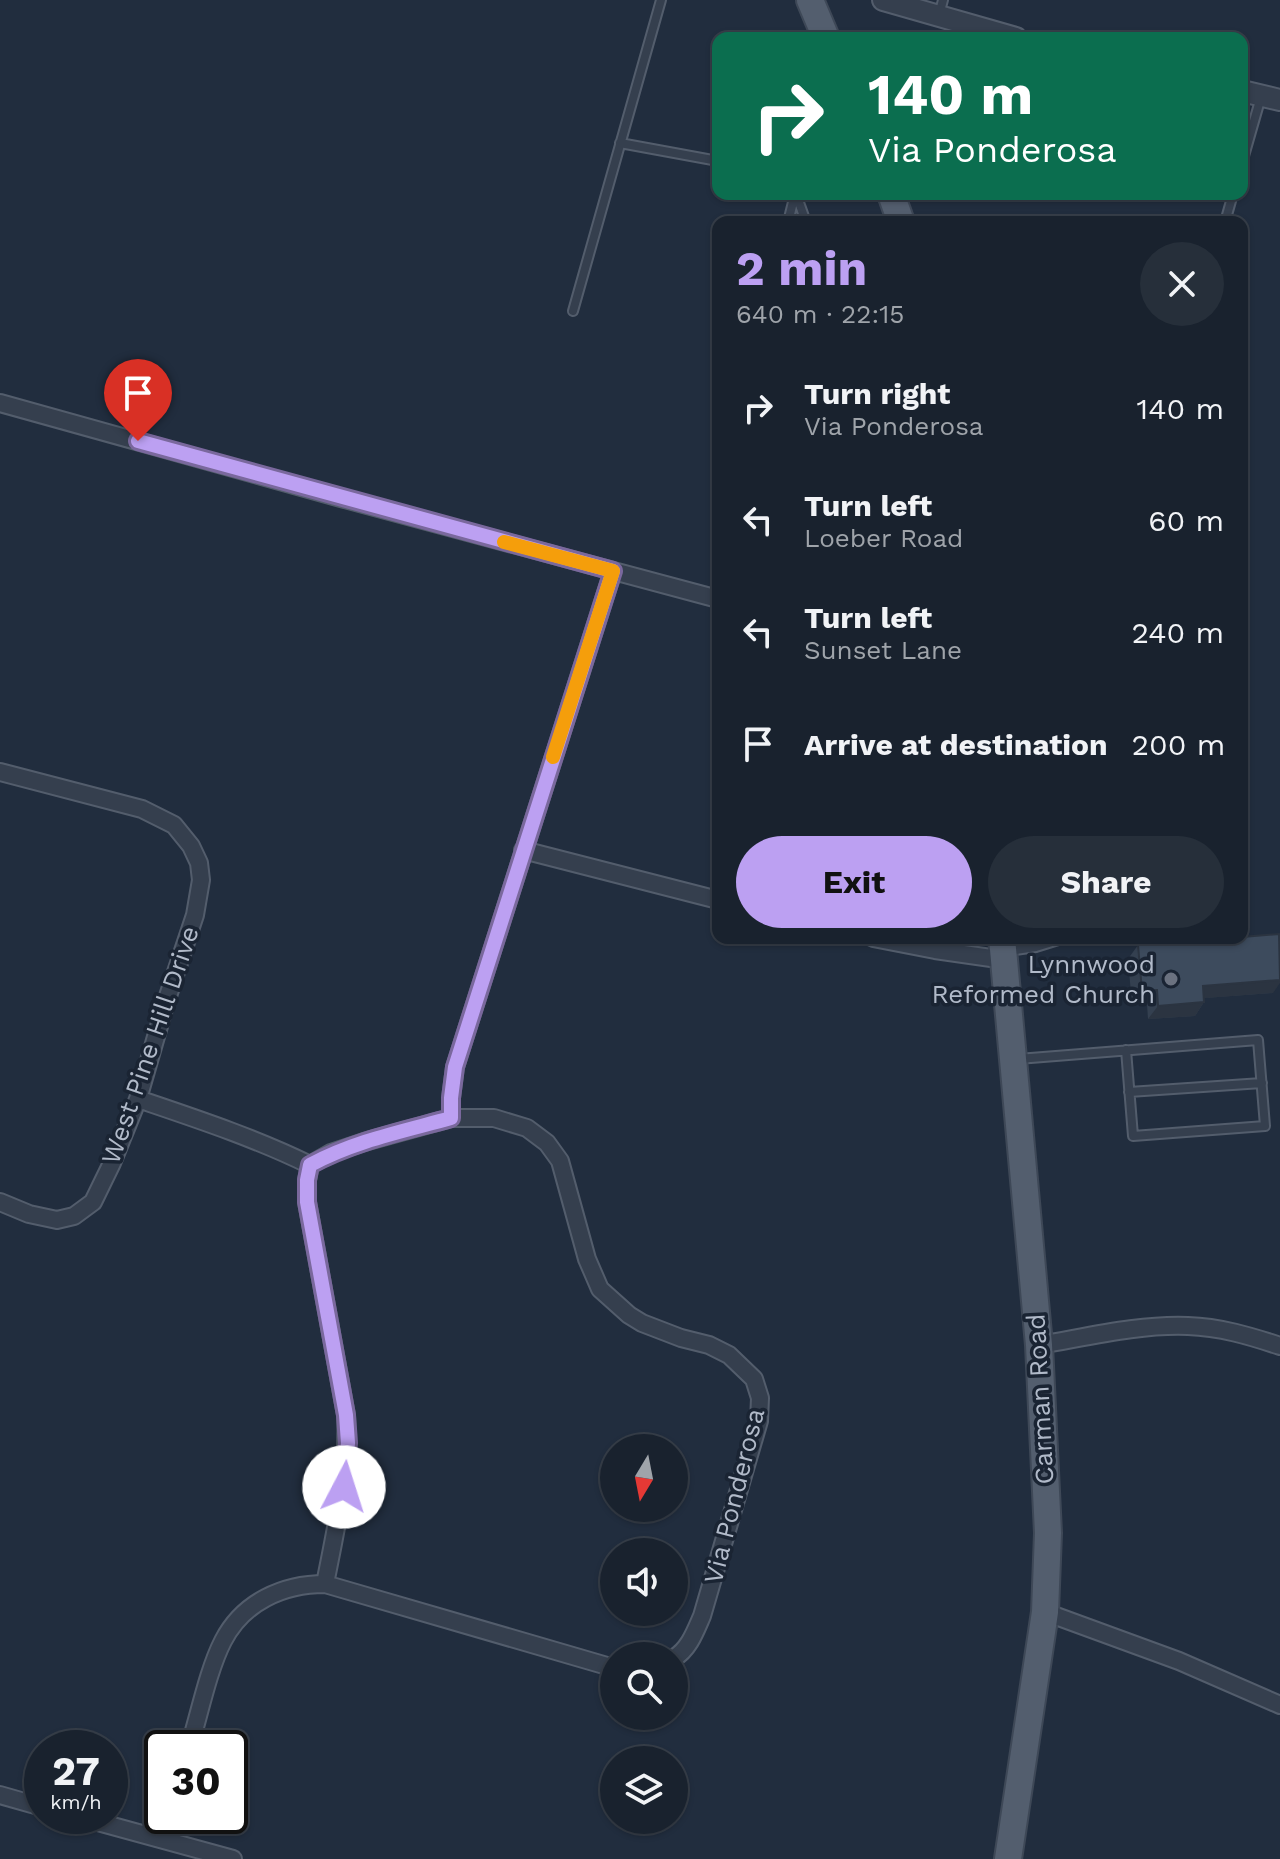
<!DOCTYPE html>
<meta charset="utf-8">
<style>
:root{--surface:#19222e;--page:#262f3a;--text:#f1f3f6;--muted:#9fa4aa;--line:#373f4a;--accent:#bca0f2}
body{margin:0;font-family:"Work Sans",sans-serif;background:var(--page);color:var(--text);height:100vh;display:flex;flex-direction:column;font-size:30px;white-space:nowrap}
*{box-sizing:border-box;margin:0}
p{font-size:26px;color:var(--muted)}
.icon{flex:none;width:44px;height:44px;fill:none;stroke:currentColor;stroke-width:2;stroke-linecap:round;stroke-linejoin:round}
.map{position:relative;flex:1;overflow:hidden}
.panel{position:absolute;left:712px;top:216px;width:536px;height:728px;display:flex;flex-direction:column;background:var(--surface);border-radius:16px;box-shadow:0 2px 6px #0004,0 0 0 2px var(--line)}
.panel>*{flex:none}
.top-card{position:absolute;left:712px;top:32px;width:536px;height:168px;border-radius:16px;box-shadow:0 2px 6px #0004,0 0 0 2px var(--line);background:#0b6e4f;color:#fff;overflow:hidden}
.needle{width:52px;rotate:190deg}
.tools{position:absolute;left:600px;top:1434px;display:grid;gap:16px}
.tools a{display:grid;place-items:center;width:88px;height:88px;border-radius:50%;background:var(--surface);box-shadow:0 2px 6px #0004,0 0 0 2px var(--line);font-size:40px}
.speed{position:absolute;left:24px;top:1730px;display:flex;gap:16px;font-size:40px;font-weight:700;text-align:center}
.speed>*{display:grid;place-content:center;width:104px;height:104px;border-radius:50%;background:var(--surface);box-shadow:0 2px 6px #0004,0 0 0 2px var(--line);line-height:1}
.speed small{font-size:20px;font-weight:400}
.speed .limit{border:4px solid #111;border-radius:12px;background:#fff;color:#111}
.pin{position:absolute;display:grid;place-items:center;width:68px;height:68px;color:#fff;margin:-82px -34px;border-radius:50% 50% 50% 0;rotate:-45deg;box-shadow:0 0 8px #0007}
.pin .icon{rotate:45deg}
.me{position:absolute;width:88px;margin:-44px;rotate:5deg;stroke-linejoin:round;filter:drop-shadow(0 0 6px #0008)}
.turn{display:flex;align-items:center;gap:28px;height:168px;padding:0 24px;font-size:36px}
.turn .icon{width:104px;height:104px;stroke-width:2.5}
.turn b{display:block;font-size:56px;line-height:68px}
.round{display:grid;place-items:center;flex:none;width:84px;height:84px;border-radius:42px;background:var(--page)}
.summary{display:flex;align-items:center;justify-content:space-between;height:136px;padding:0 24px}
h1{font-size:48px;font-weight:700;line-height:60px;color:var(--accent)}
.primary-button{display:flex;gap:16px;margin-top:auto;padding:16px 24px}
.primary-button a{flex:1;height:92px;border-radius:48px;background:var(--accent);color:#111;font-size:32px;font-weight:700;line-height:92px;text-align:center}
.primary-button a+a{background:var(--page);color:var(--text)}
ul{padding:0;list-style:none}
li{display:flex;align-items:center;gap:24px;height:112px;padding:0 24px}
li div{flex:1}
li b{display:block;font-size:30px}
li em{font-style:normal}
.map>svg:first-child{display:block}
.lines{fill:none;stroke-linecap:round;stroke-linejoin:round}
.service-casing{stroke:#535d6c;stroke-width:12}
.minor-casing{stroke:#535d6c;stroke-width:20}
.tertiary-casing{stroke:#535d6c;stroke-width:24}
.primary-casing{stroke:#3e4857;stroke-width:30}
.service{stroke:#353f4e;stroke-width:8}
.minor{stroke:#353f4e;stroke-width:16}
.tertiary{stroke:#353f4e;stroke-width:20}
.primary{stroke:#535e6e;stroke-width:26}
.wall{fill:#344050}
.shaded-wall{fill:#2b3441}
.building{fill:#3d4b5d;stroke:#2b3441;stroke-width:2}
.route-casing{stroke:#7a689d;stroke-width:20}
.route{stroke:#bca0f2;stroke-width:14}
.slow{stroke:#f59e0b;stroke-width:14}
.worship-dot{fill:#6b7280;stroke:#1a2433;stroke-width:3}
.labels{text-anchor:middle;stroke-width:7;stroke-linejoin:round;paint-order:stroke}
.poi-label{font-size:26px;fill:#b1bac9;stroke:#1a2433;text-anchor:end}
.street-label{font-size:26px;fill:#b1bac9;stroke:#1a2433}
</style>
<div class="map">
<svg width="1280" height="1859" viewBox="0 0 1280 1859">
<rect width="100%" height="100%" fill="#212d3e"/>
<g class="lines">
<g class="service-casing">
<path id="service" d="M939,15L943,0
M620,143L718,161
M1242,163L1261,97
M796,194L806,222
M1075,194H1084
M788,222L795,194
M1225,222L1233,194
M573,311L661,0
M1008,951L1036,947L1065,938
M1018,1059L1258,1040L1265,1126L1133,1136L1126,1050
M1129,1092L1262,1083"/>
</g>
<g class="minor-casing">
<path id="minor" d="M0,403L341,498L718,599
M0,772L142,809L174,825L191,846L199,863L201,880L195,915L166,1002L138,1099L112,1163L93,1202L74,1216L57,1220L29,1214L0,1202
M523,850L718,900
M873,938L935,950L1005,960
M138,1099C197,1119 255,1138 310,1165L331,1153L364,1142L451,1118H494L527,1128L547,1143L560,1161L587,1259L600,1289L629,1315L642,1323L681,1338L709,1345L729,1355L754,1379L760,1398L759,1421L702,1616C695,1632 689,1649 674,1658
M451,1118V1098L455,1067L613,571
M310,1165L307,1180V1202L346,1415C349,1472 336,1528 325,1584
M1039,1345C1087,1337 1140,1324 1188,1326C1220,1327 1250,1336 1280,1346
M1045,1612L1179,1661L1280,1705
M189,1748C199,1716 208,1670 223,1641C243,1602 283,1584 325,1584L614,1668
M0,1795L42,1807
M76,1816L233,1859
M163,1839L170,1816"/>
</g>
<g class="tertiary-casing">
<path id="tertiary" d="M883,0L1016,38
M1242,91L1280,100"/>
</g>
<g class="primary-casing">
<path id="primary" d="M810,0L826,38
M891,194L901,222
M1002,938L1039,1345L1048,1533L1045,1612L1008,1859"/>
</g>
<use href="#service" class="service"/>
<use href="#minor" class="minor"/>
<use href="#tertiary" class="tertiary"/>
<use href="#primary" class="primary"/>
</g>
<path class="wall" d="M1144,938H1198V940L1273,993L1204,998V1002L1195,1016L1148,1019L1147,1004L1132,1005L1128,959L1138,945H1142V942Z"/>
<path class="shaded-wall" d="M1280,980V983L1273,993L1193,999L1203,986Z
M1157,990L1147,1004L1132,1005L1142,991Z
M1204,1002L1195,1016L1148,1019L1158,1006Z"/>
<path class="building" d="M1279,934L1280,980L1203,986L1204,1002L1158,1006L1157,990L1142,991L1138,945L1152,944V938H1198V940L1242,938V937Z"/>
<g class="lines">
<g class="route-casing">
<path id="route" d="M138,441L613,571L455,1067L451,1098V1118C404,1131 354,1141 310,1165L307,1180V1202L346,1415L348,1443L344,1487"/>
</g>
<use href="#route" class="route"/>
<path class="slow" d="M504,542L613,571L553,757"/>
</g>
<circle class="worship-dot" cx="1171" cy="979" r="8"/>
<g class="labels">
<g class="poi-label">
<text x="1155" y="973">Lynnwood<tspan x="1155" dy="30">Reformed Church</tspan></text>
</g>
<g class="street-label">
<text transform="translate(150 1045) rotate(-71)" y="9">West Pine Hill Drive</text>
<text transform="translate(1040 1399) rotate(-93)" y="9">Carman Road</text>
<text transform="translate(734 1496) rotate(-76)" y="9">Via Ponderosa</text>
</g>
</g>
</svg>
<div class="tools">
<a><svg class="needle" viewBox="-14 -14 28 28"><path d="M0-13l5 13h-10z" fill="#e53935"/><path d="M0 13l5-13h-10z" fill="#9fa4aa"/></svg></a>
<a><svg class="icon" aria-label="sound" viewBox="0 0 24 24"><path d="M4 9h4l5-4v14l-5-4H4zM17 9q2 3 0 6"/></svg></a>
<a><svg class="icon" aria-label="search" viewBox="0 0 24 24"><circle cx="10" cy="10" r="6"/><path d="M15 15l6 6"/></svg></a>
<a><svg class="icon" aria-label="layers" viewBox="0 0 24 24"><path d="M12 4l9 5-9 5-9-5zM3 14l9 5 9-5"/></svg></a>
</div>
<div class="speed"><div>27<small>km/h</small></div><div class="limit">30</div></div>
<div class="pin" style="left:138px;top:441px;background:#d93025"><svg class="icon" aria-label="arrive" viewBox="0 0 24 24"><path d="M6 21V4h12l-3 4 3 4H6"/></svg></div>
<svg class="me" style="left:344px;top:1487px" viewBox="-20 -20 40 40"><circle r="19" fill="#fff"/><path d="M0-13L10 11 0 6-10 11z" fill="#bca0f2"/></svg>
<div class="top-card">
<div class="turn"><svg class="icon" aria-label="right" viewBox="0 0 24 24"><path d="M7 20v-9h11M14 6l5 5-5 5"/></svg><div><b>140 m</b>Via Ponderosa</div></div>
</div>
<section class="panel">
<div class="summary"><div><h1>2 min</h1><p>640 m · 22:15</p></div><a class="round"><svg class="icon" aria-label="close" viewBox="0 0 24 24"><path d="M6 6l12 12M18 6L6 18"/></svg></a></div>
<ul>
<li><svg class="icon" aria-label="right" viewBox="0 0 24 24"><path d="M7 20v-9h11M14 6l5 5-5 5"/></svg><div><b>Turn right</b><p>Via Ponderosa</p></div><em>140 m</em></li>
<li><svg class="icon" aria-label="left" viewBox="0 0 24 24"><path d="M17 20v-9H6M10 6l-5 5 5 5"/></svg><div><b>Turn left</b><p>Loeber Road</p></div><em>60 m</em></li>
<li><svg class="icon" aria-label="left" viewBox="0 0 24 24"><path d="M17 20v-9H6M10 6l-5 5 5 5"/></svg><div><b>Turn left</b><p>Sunset Lane</p></div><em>240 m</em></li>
<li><svg class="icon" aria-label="arrive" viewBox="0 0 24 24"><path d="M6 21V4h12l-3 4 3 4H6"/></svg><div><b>Arrive at destination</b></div><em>200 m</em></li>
</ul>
<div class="primary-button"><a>Exit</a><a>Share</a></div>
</section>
</div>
